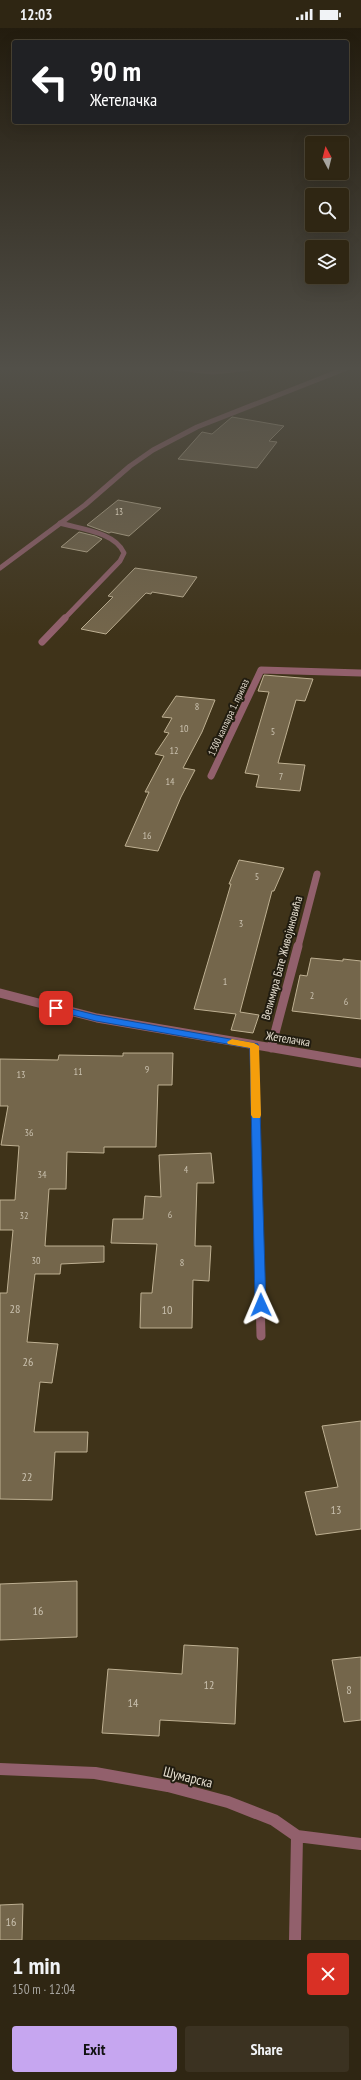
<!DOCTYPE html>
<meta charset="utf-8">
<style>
:root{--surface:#2f2613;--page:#3b3221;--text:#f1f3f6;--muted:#a7a5a0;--line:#4a4333;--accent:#c6a6f0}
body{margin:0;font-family:"PT Sans Narrow",sans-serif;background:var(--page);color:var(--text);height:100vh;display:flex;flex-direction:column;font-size:15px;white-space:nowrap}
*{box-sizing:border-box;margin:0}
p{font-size:13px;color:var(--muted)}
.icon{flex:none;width:22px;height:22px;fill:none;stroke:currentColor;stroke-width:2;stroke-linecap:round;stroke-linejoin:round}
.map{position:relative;height:1912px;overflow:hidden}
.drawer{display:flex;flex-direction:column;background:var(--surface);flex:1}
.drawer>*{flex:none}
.banner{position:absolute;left:12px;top:12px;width:337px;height:84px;border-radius:4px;box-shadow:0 4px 16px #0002,0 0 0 1px var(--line);background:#202124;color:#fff;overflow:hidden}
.needle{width:26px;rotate:353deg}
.fabs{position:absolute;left:305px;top:108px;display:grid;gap:8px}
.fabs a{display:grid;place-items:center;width:44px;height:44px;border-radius:4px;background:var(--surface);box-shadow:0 4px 16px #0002,0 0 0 1px var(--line);font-size:20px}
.pin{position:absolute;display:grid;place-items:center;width:34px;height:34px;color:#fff;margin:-17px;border-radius:8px;box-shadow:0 2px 6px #0006}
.me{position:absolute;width:44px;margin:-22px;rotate:359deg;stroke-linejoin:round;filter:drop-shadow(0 0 3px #0008)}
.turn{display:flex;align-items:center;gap:14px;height:84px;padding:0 12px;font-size:18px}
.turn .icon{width:52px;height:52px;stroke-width:2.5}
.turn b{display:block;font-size:28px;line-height:34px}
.round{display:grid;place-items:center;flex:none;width:42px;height:42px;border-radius:4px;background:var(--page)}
.summary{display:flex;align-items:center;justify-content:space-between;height:68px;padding:0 12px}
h1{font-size:24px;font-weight:700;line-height:30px}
.button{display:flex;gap:8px;margin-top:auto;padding:8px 12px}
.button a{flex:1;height:46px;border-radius:4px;background:var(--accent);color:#111;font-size:16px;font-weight:700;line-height:46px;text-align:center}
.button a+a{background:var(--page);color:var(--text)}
.status{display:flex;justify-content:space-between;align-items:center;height:28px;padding:0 20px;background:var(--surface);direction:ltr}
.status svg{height:11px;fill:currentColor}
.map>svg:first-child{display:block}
.building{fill:#74664b;stroke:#beb092}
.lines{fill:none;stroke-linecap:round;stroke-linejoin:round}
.service-far1{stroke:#92606c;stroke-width:5}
.service{stroke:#92606c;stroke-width:7}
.minor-far3{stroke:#92606c;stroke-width:5}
.minor-far2{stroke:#92606c;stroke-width:7}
.minor-far1{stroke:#92606c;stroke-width:9}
.minor{stroke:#92606c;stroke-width:12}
.route{fill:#1a73e8;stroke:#114b97}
.slow{fill:#f59e0b}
.labels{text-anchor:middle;stroke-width:4;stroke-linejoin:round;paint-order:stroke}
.far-number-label{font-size:9px;fill:#c9c0ae}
.number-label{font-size:10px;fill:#c9c0ae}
.far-street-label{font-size:10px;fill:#e5decf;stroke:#211c10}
.street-label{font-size:12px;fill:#e5decf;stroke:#211c10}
.near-number-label{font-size:12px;fill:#c9c0ae}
.near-street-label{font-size:14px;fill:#e5decf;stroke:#211c10}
</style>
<div class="status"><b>12:03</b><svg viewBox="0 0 49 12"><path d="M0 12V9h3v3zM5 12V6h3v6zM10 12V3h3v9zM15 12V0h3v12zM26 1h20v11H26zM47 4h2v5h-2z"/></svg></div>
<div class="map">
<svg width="361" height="1912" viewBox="0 0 361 1912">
<rect width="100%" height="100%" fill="#3f3319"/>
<path class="building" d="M232,389L284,398L269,413L277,414L257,440L178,431L202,404L212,406Z
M118,472L161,480L129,508L111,504L109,505L87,497Z
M79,504L95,508L102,511L87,524L61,519Z
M135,540L197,549L183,569L152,564L151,566L146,565L106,606L81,601L113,569L108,568Z
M264,647L313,651L305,673L296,672L278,735L305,737L300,763L256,759L259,747L245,745L269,664L258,663Z
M176,668L215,672L202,704L183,740L195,742L181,769L158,823L125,818L149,764H145L164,728L155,726L169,705L164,704L172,690L162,689Z
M239,832L284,840L274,863H272L240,984L259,987L253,1005L231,1002L236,986L194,981L231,856H229Z
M311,930L343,933V931L361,933V991L292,983L300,947L307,948Z
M123,1025H173L172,1057H158L156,1119H104V1125L67,1124L66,1161H49L45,1218H104V1234L61,1236L60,1246H35L27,1314L58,1316L52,1355L40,1354L34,1404H88L87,1424H55L52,1472L0,1471V1265H7L13,1202H0V1172H15L19,1118L1,1117L8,1078H0V1031L58,1032L59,1027L123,1028Z
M211,1125L214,1155H197L195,1218H211L209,1253L193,1252L192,1300H140L141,1265H152L157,1216L111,1215L113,1191H143L145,1168L161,1169L159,1127Z
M361,1393V1501L316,1507L305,1464L338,1459L322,1398Z
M77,1553V1609L0,1612V1556Z
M184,1617L238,1620L235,1696L160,1692L159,1708L102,1705L108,1641L182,1646Z
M361,1629V1692L344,1694L332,1632Z
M23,1876L22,1912H0V1877Z"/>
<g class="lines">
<path class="service-far1" d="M60,495C80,501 115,504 124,525L120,533L64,591"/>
<path class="service" d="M42,614L65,590"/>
<path class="minor-far3" d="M174,340L213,344L252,340
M0,540L85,477L130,438L153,422L197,399L347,340"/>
<path class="minor-far2" d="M211,748L261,642L361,645
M298,919L317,846"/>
<path class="minor-far1" d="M0,965L97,990L361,1035
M254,1018L261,1308
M271,1020L298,918"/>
<path class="minor" d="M0,1741L95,1745L168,1758L228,1774L274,1792L297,1808L361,1816
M295,1912L297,1808"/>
</g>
<linearGradient id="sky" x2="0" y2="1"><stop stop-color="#231c0e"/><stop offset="0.56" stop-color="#525049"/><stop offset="1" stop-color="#525049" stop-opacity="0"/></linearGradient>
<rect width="361" height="608" fill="url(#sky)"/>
<path class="route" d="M56,977L96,987L258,1016L266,1277L265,1280H257L255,1277L250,1020L96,993L53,982L52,980Z"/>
<path class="slow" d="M232,1011L254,1015L259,1018L261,1087L260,1090H253L251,1087L250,1020L228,1016L227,1014Z"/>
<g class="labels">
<g class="far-number-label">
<text x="119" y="487">13</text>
</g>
<g class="number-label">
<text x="197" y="682">8</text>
<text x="184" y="704">10</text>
<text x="273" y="707">5</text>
<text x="174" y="726">12</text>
<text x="281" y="752">7</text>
<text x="170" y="757">14</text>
<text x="147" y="811">16</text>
<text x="257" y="852">5</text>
<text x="241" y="899">3</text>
<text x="225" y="957">1</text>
<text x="312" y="971">2</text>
<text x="346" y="977">6</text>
<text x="147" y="1045">9</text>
<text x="78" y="1047">11</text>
<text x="21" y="1050">13</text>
<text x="29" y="1108">36</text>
<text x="186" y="1145">4</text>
<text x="42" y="1150">34</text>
<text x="170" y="1190">6</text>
<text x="24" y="1191">32</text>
<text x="36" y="1236">30</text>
<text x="182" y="1238">8</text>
</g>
<g class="far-street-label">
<text transform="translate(228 689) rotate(-65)" y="4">1300 каплара 1. прилаз</text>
</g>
<g class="street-label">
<text transform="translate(282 930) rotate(-75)" y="4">Велимира Бате Живојиновића</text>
<text transform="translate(288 1011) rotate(9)" y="4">Жетелачка</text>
</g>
<g class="near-number-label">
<text x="15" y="1285">28</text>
<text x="167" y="1286">10</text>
<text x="28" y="1338">26</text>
<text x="27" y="1453">22</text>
<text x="336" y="1486">13</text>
<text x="38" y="1587">16</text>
<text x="209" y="1661">12</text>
<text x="349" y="1666">8</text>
<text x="133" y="1679">14</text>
<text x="11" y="1898">16</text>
</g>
<g class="near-street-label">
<text transform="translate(188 1749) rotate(14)" y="5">Шумарска</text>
</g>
</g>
</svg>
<div class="fabs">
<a><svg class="needle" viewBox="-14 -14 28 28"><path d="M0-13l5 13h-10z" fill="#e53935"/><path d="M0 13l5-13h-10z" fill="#a7a5a0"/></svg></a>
<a><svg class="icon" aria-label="search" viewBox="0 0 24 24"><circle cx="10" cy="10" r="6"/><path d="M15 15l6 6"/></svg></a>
<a><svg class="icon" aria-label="layers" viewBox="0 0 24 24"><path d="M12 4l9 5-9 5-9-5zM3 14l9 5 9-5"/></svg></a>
</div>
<div class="pin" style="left:56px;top:980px;background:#d93025"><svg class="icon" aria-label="arrive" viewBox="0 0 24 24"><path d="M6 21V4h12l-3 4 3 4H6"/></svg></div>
<svg class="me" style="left:261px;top:1277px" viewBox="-20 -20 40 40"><path d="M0-17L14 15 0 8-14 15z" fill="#1a73e8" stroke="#fff" stroke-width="4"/></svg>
<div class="banner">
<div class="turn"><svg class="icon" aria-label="left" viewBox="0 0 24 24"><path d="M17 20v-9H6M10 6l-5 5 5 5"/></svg><div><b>90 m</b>Жетелачка</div></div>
</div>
</div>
<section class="drawer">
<div class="summary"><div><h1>1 min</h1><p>150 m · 12:04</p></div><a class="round" style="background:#d93025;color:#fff"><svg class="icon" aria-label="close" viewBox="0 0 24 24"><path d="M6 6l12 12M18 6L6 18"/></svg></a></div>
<div class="button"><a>Exit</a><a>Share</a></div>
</section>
